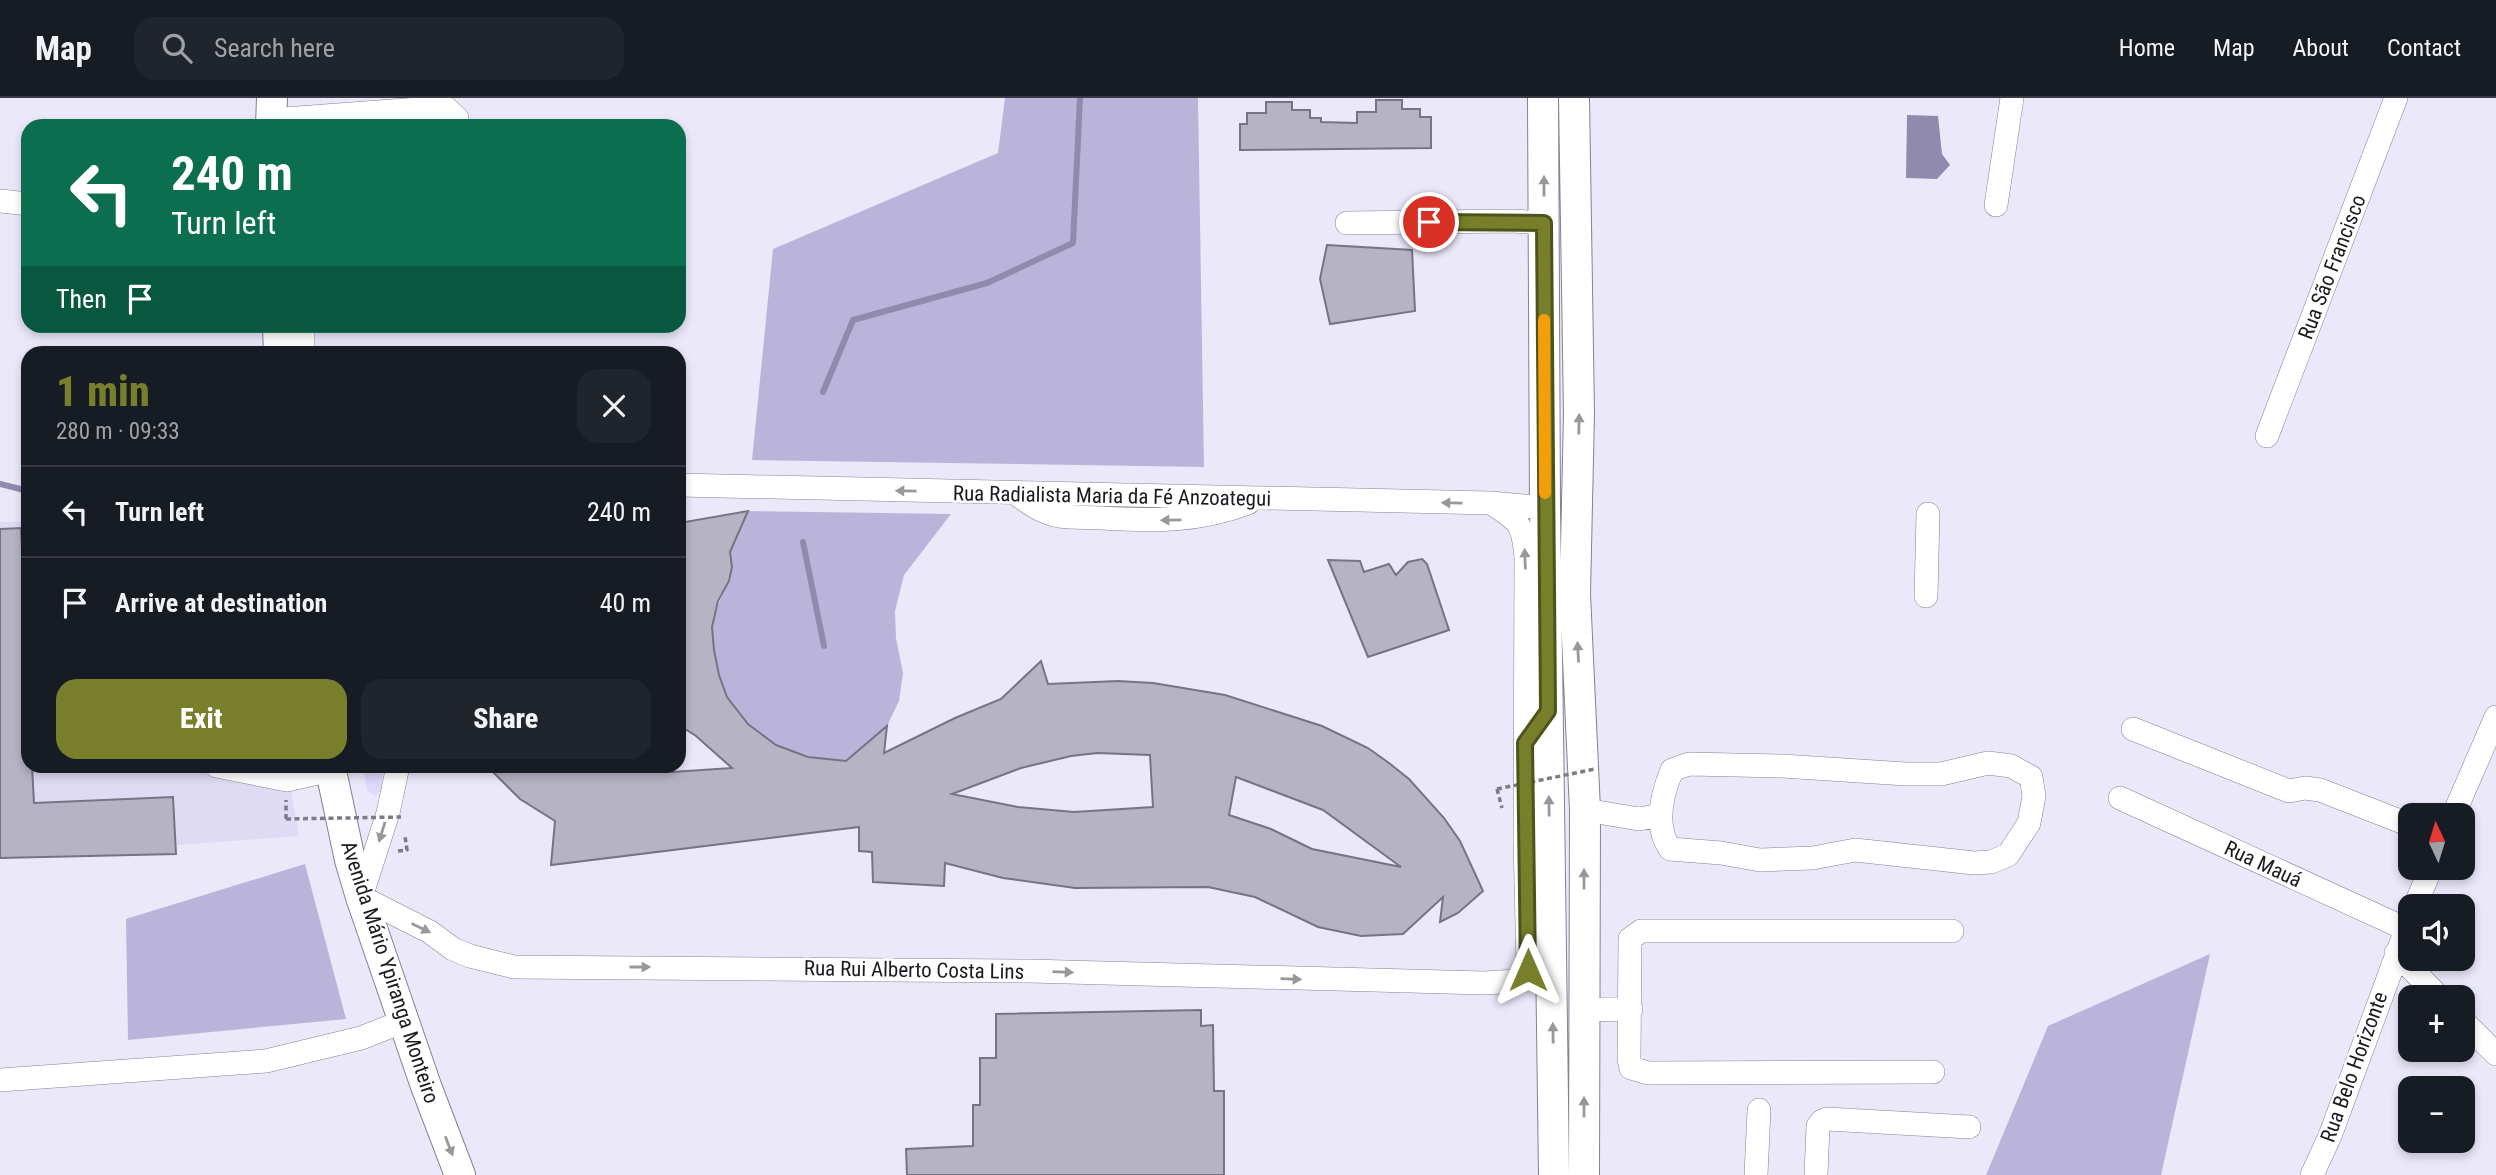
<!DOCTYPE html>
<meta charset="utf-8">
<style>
:root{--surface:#171b24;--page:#20242c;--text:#f1f3f6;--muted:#9ea1a6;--line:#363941;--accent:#787f2a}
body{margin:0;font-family:"Roboto Condensed",sans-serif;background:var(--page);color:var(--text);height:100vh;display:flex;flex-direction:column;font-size:26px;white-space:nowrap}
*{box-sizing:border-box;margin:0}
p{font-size:23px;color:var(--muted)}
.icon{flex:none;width:38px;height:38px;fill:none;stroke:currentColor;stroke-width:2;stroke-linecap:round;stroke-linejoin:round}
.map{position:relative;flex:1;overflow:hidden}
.side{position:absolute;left:21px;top:248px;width:665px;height:427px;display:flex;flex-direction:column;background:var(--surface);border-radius:21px;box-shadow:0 4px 10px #0003}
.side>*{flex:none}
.top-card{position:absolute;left:21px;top:21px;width:665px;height:214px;border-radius:21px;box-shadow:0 4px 10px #0003;background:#0b6e4f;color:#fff;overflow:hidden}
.needle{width:46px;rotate:356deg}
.buttons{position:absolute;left:2398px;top:705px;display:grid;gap:14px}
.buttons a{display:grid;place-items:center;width:77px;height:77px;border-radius:14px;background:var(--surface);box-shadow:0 4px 10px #0003;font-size:35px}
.pin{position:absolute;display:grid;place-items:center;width:60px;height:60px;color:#fff;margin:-30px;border:4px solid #fff;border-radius:50%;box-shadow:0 2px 7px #0007}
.me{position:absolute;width:77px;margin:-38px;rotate:0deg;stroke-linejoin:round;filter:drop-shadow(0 0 5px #0008)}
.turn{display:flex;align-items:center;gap:24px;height:147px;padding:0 35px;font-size:32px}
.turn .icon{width:91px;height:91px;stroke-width:2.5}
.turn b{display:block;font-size:49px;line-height:60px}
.then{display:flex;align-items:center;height:66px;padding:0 35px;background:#0003;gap:14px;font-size:26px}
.round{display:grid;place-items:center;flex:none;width:74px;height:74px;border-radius:21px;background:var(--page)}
.summary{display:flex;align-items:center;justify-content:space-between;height:119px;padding:0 35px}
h1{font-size:42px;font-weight:800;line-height:52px;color:var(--accent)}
.action{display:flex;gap:14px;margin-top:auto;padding:14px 35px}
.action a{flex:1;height:80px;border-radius:21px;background:var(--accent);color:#fff;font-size:28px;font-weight:800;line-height:80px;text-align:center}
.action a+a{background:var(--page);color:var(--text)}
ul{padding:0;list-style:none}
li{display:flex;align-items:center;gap:21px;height:91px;padding:0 35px;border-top:2px solid var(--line)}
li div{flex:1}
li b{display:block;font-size:26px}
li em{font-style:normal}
header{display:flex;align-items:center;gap:42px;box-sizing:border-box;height:98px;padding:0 35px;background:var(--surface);border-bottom:2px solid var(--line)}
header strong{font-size:33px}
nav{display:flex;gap:38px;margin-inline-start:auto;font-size:24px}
.search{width:490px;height:63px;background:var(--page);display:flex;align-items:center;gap:18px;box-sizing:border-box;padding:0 24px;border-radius:21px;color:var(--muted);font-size:26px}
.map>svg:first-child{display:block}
.built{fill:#dfdbf4}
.green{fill:#ded8fb}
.forest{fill:#bbb4da}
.water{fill:#908aae}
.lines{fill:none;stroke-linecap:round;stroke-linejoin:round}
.stream{stroke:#908aae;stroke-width:6}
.building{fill:#b6b3c5;stroke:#767384;stroke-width:2;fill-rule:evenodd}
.minor-casing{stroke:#848192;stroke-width:24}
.major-casing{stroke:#848192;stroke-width:32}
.path{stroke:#7d7b87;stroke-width:3.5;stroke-dasharray:5 3.5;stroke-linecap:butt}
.minor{stroke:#fff;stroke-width:23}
.major{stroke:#fff;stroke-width:30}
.path-bridge{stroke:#7d7b87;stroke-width:3.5;stroke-dasharray:5 3.5;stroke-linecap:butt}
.oneway{fill:#98989b}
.route-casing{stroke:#4e531b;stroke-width:18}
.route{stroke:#787f2a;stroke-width:12}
.slow{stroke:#f59e0b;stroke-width:12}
.labels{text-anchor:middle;stroke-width:5;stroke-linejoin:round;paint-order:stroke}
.street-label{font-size:21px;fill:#1b1a20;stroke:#fff}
</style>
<header>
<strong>Map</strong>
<div class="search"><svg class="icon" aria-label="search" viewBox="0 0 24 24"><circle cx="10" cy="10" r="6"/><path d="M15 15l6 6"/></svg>Search here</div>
<nav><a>Home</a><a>Map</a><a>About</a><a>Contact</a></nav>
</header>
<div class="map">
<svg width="2496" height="1077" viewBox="0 0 2496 1077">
<rect width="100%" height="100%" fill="#ebe8fa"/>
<path class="built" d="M28,423V668L287,669L299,738L0,760V424Z"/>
<path class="green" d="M363,669H383L381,692L376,698L367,693Z"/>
<path class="forest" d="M1005,0H1198L1204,369L752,362L773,151L998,55Z
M748,413L951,416L904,477L895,513L896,540L903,575L899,603L887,628L846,663C784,661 729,631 716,566C714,554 711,541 712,528C714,511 723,499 728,483C733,473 728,462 731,452C735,439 743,425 748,413Z
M305,766L346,921L128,942L126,821Z
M2210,856L2161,1077H1986L2048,928Z"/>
<path class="water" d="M1907,17L1938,18L1942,56L1950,67L1937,81L1906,80Z"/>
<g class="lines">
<path class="stream" d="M823,294L853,222L987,185L1073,145L1080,0
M0,386L28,393
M803,444L824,548"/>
</g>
<path class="building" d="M1376,2H1402V11H1420V19H1431V50L1240,52V26H1247V15H1266V4H1292V12H1310V20H1321V24L1357,25V14H1376Z
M1327,147L1412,152L1415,213L1330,226L1320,181Z
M748,413L730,454L732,469L729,483L718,503L712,529L714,552L719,577L727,599L748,626L776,647L808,659L846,663L887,628L884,655L955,620L1001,601L1041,563L1048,586L1118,583L1153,585L1225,597L1322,628L1368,650L1389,665L1409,681L1444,720L1460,743L1483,793L1458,815L1440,824L1443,799L1403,836L1361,838L1318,829L1255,799L1208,789L1075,790L1003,780L945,765L944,788L873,784L872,754L859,753V729L551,767L555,723L520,701L487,668H621L672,674L732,670L696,638L679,627V425ZM1097,655L1150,657L1153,709L1074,714L1018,709L952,696L1021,670L1071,658ZM1236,679L1323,712L1401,769L1312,751L1271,731L1229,717Z
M21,430L28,580V668H32L34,705L173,699L176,756L0,760V431Z
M1422,461L1427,466L1449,532L1368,559L1328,462L1360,463L1364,474L1389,466L1396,477L1408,464Z
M1201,912V928L1213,927L1214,993H1224V1077H907L906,1051L973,1048V1007H980V960H996V916Z"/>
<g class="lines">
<g class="minor-casing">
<path id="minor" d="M271,22L445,9L457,20L449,28
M0,103L28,106
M1996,107L2012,0
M1347,125L1512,123L1544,125
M303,256V228
M2267,338L2396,0
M679,387L1491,405L1545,410
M1015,395C1028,405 1042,415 1059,418C1073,420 1088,419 1102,420C1155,423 1198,424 1248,405
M1926,498L1928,416
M2133,631L2289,693L2305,690L2320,692L2410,727
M1988,665L2011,668L2031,679L2034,698L2029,725L2008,757L1991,764L1974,765L1855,752L1813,760L1760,762L1721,755L1670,751C1654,728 1662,696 1672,672L1689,666L1782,668L1906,676H1941Z
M217,668L287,682L331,672
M398,668L388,715L361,799L430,834L453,851L470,858L514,869L1029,873L1484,885L1517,883L1527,875L1528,867L1525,741L1526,459C1523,425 1519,423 1491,405
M2120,700L2406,831
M1585,712L1639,721L1661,717
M2453,718L2496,619
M2415,808L2431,770
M2396,855L2440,900
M1584,912L1631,911
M2462,922L2496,956
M1933,974L1648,975L1631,970L1629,961L1630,841L1641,833H1952
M0,982L266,963L361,940L404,923
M1756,1077L1759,1012
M1816,1077L1818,1028L1822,1023L1827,1021L1969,1029
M2312,1077L2330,1038L2410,821"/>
</g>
<g class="major-casing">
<path id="major" d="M1543,0L1545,410L1554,1077
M1574,0L1579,315L1575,496L1585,712L1584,1077
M271,28L272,0
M278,228L279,256
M330,668L350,762L361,799L426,988L460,1077"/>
</g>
<path class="path" d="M1497,691L1502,710
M286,721V702
M398,753L407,752L405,738"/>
<use href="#minor" class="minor"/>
<use href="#major" class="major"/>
<path class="path-bridge" d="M1497,691L1595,671
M286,721L401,719"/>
</g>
<defs><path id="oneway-solid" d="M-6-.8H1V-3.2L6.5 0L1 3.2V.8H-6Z" transform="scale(1.75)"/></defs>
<g class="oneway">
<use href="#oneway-solid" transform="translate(1544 88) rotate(-90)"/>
<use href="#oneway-solid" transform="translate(1579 326) rotate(-89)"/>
<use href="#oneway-solid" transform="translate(906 393) rotate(-179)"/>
<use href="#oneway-solid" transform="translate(1452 405) rotate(-179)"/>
<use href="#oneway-solid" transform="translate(1171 422) rotate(179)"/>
<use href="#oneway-solid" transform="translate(1525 461) rotate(-92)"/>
<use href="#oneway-solid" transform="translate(1578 554) rotate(-93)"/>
<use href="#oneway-solid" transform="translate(1549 708) rotate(-91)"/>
<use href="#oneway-solid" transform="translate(382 734) rotate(107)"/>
<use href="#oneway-solid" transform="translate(1584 781) rotate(-90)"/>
<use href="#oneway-solid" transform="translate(421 830) rotate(26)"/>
<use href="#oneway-solid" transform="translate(640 869)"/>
<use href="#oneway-solid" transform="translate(1063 874) rotate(2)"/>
<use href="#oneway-solid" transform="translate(1291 881) rotate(2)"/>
<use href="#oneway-solid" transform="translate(1553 935) rotate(-91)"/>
<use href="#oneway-solid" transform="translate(1584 1009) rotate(-90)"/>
<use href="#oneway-solid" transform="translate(449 1048) rotate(69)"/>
</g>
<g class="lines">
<g class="route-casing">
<path id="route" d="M1429,124L1544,125L1548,613L1525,645L1528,872"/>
</g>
<use href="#route" class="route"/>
<path class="slow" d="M1544,222L1545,395"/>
</g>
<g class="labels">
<g class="street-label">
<text transform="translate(2332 169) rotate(-69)" y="7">Rua São Francisco</text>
<text transform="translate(1112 398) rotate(1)" y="7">Rua Radialista Maria da Fé Anzoategui</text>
<text transform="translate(2263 766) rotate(25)" y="7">Rua Mauá</text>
<text transform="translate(914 872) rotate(1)" y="7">Rua Rui Alberto Costa Lins</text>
<text transform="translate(390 874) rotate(72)" y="7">Avenida Mário Ypiranga Monteiro</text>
<text transform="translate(2354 969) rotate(-70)" y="7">Rua Belo Horizonte</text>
</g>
</g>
</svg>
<div class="buttons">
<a><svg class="needle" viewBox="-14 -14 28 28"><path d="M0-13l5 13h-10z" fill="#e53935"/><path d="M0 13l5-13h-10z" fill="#9ea1a6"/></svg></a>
<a><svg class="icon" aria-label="sound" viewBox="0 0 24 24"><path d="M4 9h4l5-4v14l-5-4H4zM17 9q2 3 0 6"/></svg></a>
<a>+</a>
<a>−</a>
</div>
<div class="pin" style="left:1429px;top:124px;background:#d93025"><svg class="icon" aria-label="arrive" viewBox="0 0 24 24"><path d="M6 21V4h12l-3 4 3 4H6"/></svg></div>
<svg class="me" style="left:1528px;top:872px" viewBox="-20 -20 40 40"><path d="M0-17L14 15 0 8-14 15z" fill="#787f2a" stroke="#fff" stroke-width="4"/></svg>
<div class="top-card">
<div class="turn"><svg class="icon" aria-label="left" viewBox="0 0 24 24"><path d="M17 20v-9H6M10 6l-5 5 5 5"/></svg><div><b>240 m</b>Turn left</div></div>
<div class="then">Then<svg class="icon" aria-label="arrive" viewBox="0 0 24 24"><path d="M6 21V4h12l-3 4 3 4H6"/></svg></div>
</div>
<section class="side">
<div class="summary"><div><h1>1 min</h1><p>280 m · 09:33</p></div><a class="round"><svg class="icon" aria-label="close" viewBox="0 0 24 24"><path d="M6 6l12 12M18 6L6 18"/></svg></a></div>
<ul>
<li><svg class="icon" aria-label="left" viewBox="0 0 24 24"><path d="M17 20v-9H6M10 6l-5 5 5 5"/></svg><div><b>Turn left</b></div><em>240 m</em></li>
<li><svg class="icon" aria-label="arrive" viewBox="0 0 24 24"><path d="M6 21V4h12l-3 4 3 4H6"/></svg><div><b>Arrive at destination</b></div><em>40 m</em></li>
</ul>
<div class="action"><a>Exit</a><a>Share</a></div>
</section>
</div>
